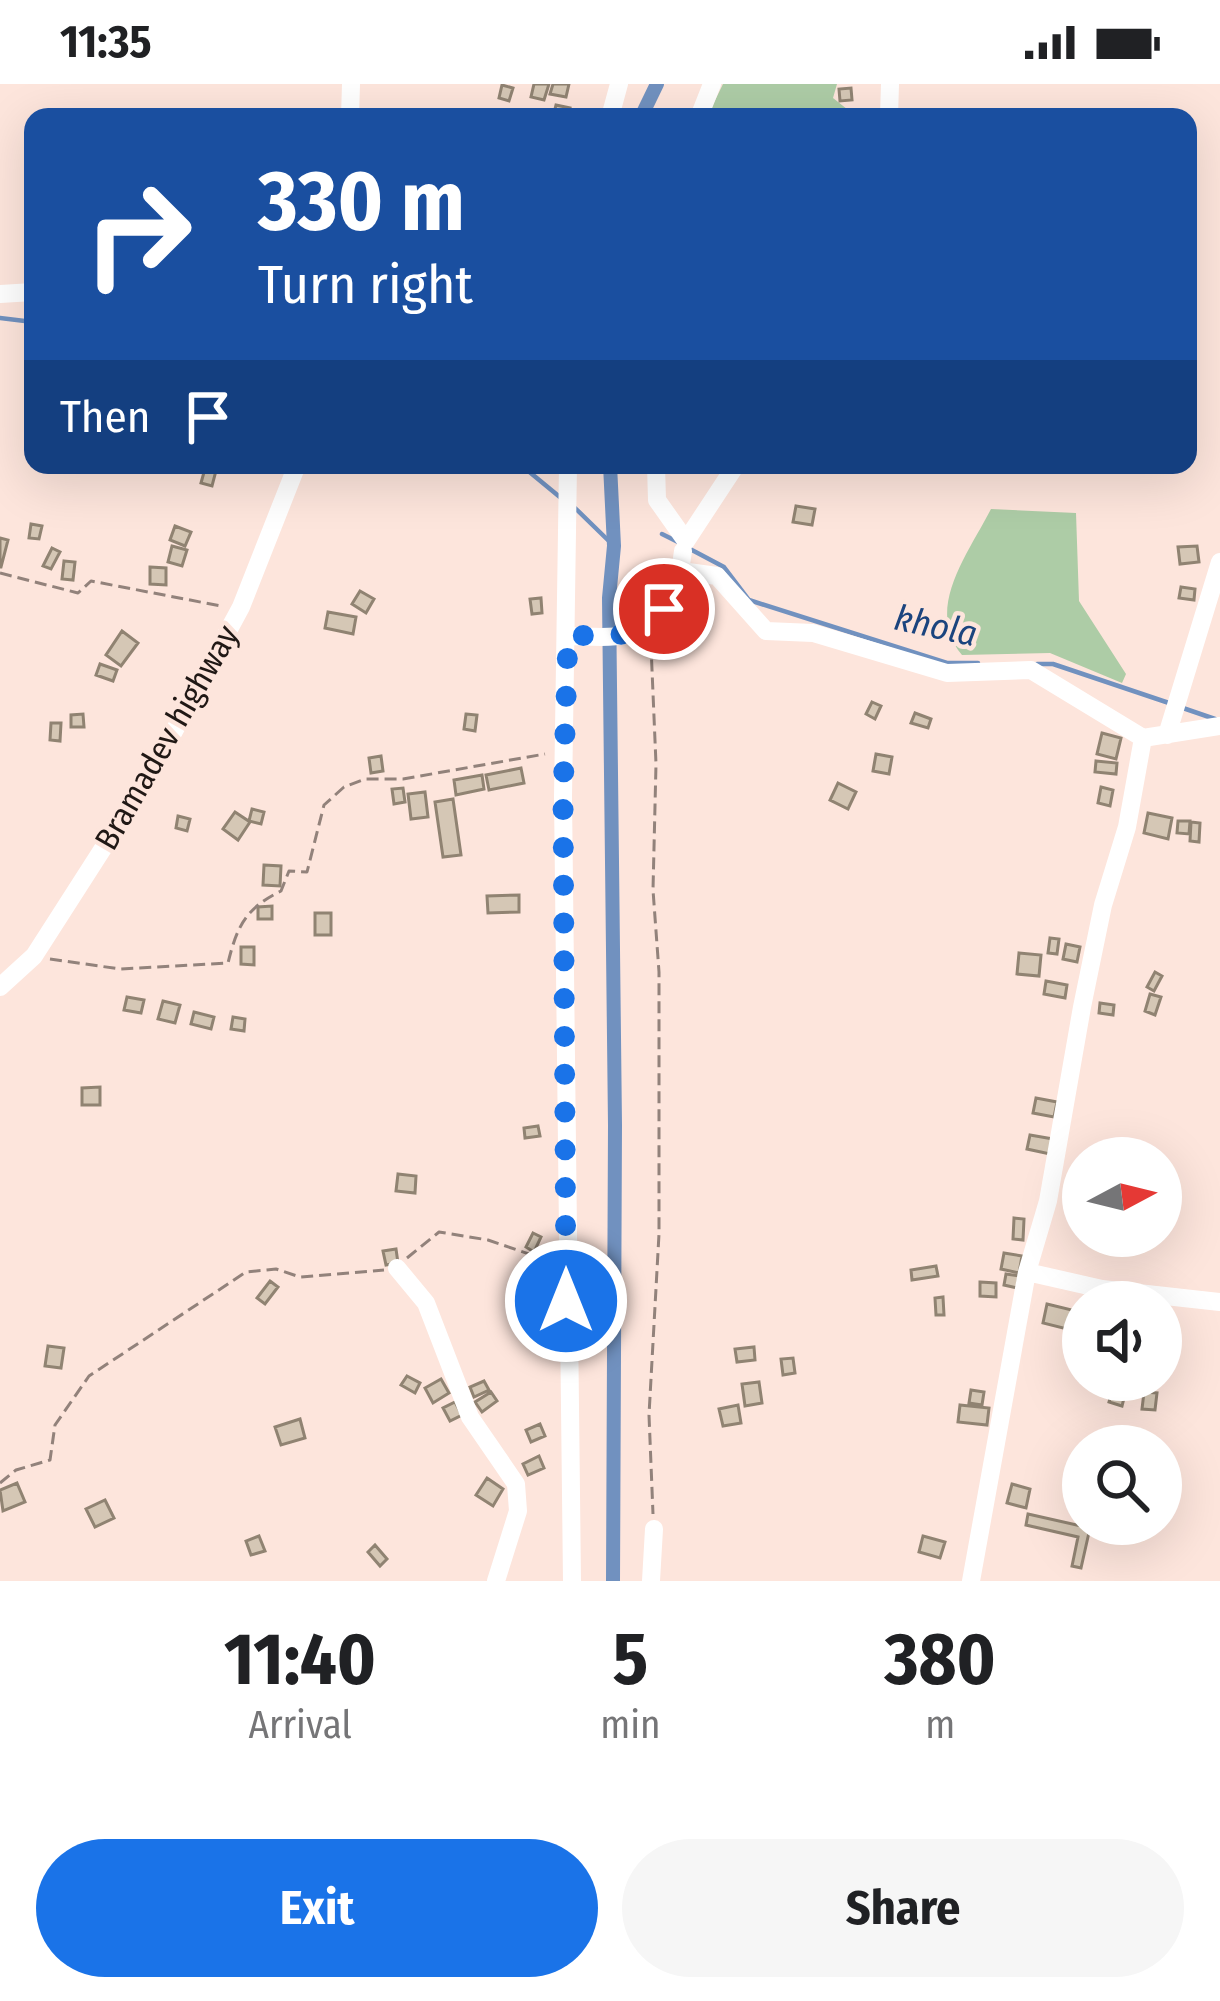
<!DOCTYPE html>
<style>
:root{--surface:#fff;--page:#f6f6f6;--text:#202124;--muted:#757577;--accent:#1a73e8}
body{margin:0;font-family:"Fira Sans Condensed",sans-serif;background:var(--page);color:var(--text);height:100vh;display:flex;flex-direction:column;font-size:45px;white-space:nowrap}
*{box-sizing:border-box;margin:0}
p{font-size:39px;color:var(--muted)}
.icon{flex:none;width:66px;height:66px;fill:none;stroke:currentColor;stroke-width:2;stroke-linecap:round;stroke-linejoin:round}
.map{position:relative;height:1497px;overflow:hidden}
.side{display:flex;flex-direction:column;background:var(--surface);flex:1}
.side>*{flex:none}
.guide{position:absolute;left:24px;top:24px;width:1173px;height:366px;border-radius:24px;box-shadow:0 12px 48px #0002;background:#1a4fa0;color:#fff;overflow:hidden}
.needle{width:78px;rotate:83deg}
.tools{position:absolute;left:1062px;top:1053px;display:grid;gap:24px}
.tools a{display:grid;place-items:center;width:120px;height:120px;border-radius:50%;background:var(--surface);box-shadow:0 12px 48px #0002;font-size:60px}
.pin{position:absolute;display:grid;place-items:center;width:102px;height:102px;color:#fff;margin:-51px;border:6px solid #fff;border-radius:50%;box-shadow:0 3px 12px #0007}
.me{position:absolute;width:132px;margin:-66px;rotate:0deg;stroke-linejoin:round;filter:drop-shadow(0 0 9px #0008)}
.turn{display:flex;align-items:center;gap:42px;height:252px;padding:0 36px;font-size:54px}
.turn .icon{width:156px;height:156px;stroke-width:2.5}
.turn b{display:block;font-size:84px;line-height:102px}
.then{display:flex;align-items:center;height:114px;padding:0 36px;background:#0003;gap:24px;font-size:45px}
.eta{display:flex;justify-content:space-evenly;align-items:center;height:204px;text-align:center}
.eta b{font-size:72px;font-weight:700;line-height:84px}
.action{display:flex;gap:24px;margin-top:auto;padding:24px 36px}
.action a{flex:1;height:138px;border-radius:72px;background:var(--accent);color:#fff;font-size:48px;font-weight:700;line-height:138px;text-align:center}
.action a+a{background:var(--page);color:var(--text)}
.status{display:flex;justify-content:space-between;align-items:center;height:84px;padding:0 60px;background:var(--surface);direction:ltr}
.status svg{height:33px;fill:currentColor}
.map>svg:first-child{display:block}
.green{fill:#adcca6}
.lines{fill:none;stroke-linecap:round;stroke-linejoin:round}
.stream{stroke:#7191bf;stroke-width:4.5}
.canal{stroke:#7191bf;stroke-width:14}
.building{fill:#d5c7b5;stroke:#908372;stroke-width:3}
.path{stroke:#92827b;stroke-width:3;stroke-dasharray:12 6;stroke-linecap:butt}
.minor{stroke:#fff;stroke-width:18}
.route{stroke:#1a73e8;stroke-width:21;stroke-dasharray:0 37.8}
.labels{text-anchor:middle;stroke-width:9;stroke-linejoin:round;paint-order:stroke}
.street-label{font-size:33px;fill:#201815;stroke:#fde5dc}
.water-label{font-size:36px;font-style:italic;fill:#1b447e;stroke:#fde5dc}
</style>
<div class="status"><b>11:35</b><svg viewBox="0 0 49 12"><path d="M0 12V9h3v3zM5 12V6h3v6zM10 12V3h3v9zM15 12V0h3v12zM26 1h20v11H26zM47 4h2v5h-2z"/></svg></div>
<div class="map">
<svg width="1220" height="1497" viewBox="0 0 1220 1497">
<rect width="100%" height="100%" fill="#fde5dc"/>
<path class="green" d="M723,0H837L833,14L857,33H707Z
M991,425L1076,429L1079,517L1126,590L1122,599L1050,569L962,571C924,525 968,470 991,425Z"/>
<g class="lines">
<path class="stream" d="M0,234L33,238
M521,381L561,414
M575,424L614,462
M662,450L680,459
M690,465L724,483L749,516L947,579H978
M1037,580H1053L1169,619
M1180,623L1215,635"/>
<path class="canal" d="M641,33L657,0
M610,381L614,462L609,514L615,1041L613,1497"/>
</g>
<path class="building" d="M534,0H549L544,16L531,13Z
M553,0H569L566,13L550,10Z
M502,1L513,4L509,17L499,14Z
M851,4L852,16L840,17L839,5Z
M556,21L570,24L568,33H553Z
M206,381L217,383L212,402L201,399Z
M796,422L815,425L812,441L793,438Z
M31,440L42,442L39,455L29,454Z
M175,442L191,448L185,462L170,456Z
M0,454L8,456L1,483H0Z
M172,462L187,466L182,482L168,478Z
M1197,462L1199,478L1180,480L1178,463Z
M52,464L60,468L51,485L43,482Z
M64,477L75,478L73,496L62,495Z
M150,483L166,484V501L150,500Z
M1181,503L1195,505L1194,516L1179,514Z
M360,507L374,515L366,529L352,520Z
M541,514L542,529L532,530L530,515Z
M328,528L356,533L353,550L325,544Z
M122,547L138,559L121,582L106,571Z
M100,580L117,586L113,597L96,591Z
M872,618L881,622L875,635L866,630Z
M915,629L931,635L928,644L911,639Z
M83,630L84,643H71V631Z
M466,630L477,631L475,647L464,645Z
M51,639H61L60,657L50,656Z
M1102,649L1121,654L1116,675L1097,670Z
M876,670L892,673L889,690L873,687Z
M381,672L383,687L371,689L369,674Z
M1096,677L1117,679L1116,690L1095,688Z
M521,684L524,699L489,706L486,691Z
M482,691L484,705L456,711L454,696Z
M838,699L856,708L848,725L830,716Z
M1101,703L1113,706L1110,722L1098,719Z
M403,704L405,718L394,720L392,705Z
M425,708L428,733L411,735L408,710Z
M453,715L461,771L443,773L435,718Z
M252,725L264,728L261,740L249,737Z
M235,728L250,738L238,756L223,745Z
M1148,729L1172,734L1168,755L1144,749Z
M178,732L190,735L187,747L176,744Z
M1178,737H1190L1189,750L1177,749Z
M1191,738L1200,739L1199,758L1190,757Z
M264,781L281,782L280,802L263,801Z
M519,811V828L488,829L487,812Z
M272,822V835H258V823Z
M315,829H331V851H315Z
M1050,854L1059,855L1057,870L1048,869Z
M1066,860L1080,863L1077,878L1063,875Z
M241,863H254V881L241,880Z
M1019,869L1041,871L1039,892L1017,890Z
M1155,888L1162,892L1154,907L1147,903Z
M1046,897L1067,901L1065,914L1044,910Z
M1150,910L1161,913L1155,931L1145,927Z
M127,913L144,916L141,929L124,926Z
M163,917L180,921L175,939L158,935Z
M1100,919L1114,921L1113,931L1099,929Z
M194,928L214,933L211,945L191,940Z
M233,933L245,935L244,947L231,945Z
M100,1003V1021H82V1004Z
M1036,1014L1057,1018L1054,1033L1033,1029Z
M538,1042L540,1052L525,1054L524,1044Z
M1030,1051L1053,1055L1050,1070L1027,1065Z
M398,1090L416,1092L415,1109L396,1107Z
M1014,1134L1024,1135L1023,1156L1013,1155Z
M533,1149L541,1153L534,1168L526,1163Z
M396,1165L398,1179L386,1181L383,1167Z
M1004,1169L1022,1172L1019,1189L1001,1185Z
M936,1182L938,1192L912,1196L911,1186Z
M1006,1190L1019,1192L1017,1204L1004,1201Z
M270,1197L278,1203L265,1220L257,1214Z
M980,1198L996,1199V1213L980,1212Z
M943,1213L944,1231H936L935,1214Z
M1047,1220L1072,1226L1067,1245L1043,1239Z
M48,1262L64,1264L61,1284L45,1282Z
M754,1263L755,1276L737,1278L735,1265Z
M793,1274L795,1289L783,1291L781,1275Z
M407,1292L420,1299L415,1309L401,1301Z
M441,1295L449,1309L433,1319L425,1304Z
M484,1297L489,1306L474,1313L470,1303Z
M759,1298L762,1319L745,1322L742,1300Z
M971,1306L984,1308L982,1321L969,1319Z
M1112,1307L1125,1310L1122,1322L1109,1318Z
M491,1308L497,1317L482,1328L475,1318Z
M1144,1308L1157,1309L1155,1326L1142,1325Z
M455,1318L462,1331L450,1337L443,1324Z
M738,1321L741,1339L723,1342L719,1325Z
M960,1321L989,1324L987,1341L958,1338Z
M300,1335L305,1354L281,1361L275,1343Z
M540,1340L545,1352L531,1358L526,1346Z
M539,1372L544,1384L528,1391L523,1380Z
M487,1394L503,1405L493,1422L476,1411Z
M17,1399L25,1418L3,1427L0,1406Z
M1012,1400L1030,1405L1026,1424L1007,1419Z
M105,1416L114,1434L95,1443L86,1425Z
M1028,1430L1090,1444L1081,1484L1072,1482L1078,1453L1026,1441Z
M259,1452L265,1467L251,1471L246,1457Z
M923,1452L945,1458L940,1474L919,1468Z
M375,1461L387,1475L380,1482L368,1468Z"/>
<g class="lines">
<path class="path" d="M0,489L78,509L91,497L221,522
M647,560L651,562L656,680L653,806L659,888V1150L649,1331L653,1430
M50,875L120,885L228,879C237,842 246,824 281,807L289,787L307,788L324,721L344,703L365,695H403L545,670
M407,1174L439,1148L488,1156L535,1172L552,1173
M0,1399L16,1386L50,1376L55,1341L89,1292L246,1188L276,1185L300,1193L384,1186"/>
<path class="minor" d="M350,33L351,0
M610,33L619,0
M699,33L712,0
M889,33L890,0
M0,210L33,208
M568,381L563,713L572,1497
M656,381L657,416L686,457L736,381
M681,487L717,492L766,547L813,549L947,589L1031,586L1143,654
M568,552C586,552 608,555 626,551C661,543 680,499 683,467
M1167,651L1220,478
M0,903L34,872L152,688L241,523L297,381
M397,1184L426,1219L470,1333L516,1400L518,1427L496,1497
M1027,1188L1102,1205L1220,1218
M651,1497L654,1445
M971,1497L1027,1188L1048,1117L1082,923L1103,821L1127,743L1143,654L1220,642"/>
</g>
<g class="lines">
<path class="route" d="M566,1217L563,713L568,552L630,550L664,525"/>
</g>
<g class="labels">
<g class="street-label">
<text transform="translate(166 653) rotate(-60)" y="12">Bramadev highway</text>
</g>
<g class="water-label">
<text transform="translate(936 541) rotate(12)" y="13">khola</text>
</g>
</g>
</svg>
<div class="tools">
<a><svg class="needle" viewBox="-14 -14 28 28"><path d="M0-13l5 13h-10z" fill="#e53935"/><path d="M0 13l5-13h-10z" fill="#757577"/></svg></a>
<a><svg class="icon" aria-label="sound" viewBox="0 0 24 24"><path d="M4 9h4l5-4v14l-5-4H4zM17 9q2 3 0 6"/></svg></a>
<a><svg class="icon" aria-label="search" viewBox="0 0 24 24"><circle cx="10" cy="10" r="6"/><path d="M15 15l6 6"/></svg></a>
</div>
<div class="pin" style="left:664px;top:525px;background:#d93025"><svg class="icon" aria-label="arrive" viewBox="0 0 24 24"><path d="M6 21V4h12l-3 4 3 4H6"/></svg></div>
<svg class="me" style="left:566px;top:1217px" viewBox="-20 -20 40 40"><circle r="17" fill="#1a73e8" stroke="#fff" stroke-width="3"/><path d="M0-11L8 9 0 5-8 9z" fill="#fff"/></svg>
<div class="guide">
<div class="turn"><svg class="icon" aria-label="right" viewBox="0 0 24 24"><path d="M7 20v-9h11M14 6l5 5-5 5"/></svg><div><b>330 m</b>Turn right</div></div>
<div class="then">Then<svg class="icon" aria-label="arrive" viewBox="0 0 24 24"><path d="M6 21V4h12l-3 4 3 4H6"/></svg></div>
</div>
</div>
<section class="side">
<div class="eta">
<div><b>11:40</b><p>Arrival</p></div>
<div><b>5</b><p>min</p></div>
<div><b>380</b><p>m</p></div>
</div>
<div class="action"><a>Exit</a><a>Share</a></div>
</section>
